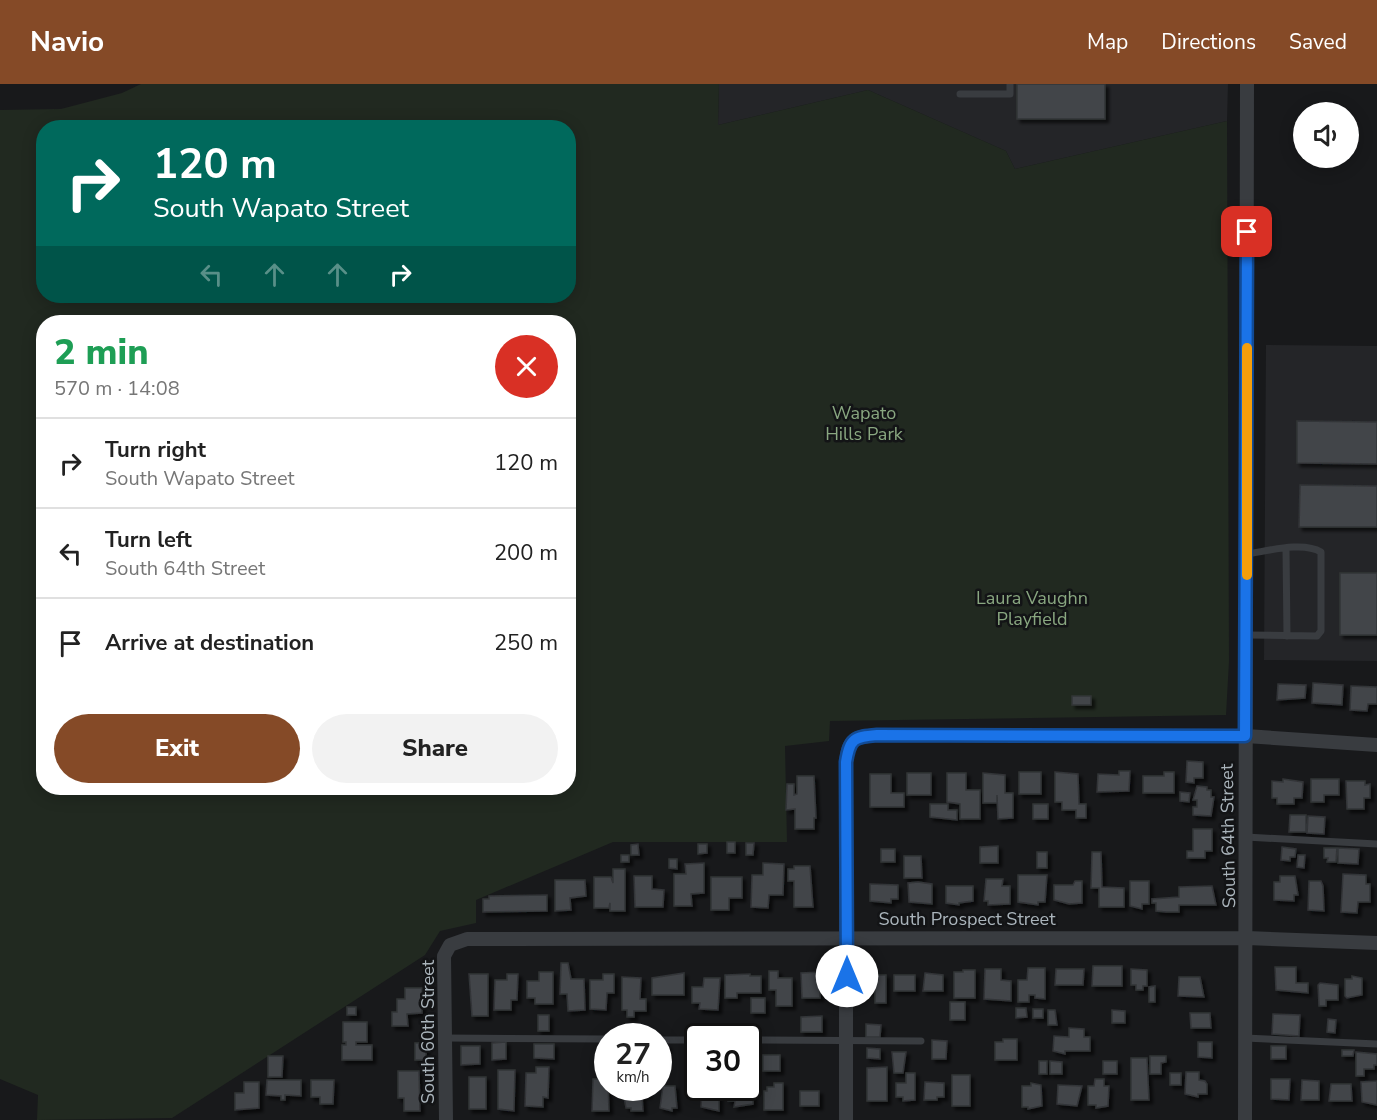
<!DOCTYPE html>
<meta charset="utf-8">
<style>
:root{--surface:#fff;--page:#f2f2f2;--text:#222;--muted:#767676;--line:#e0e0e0;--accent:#854a27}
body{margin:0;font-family:"Nunito Sans",sans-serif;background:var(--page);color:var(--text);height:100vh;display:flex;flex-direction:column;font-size:22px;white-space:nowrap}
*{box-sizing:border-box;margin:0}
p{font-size:20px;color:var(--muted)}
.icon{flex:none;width:33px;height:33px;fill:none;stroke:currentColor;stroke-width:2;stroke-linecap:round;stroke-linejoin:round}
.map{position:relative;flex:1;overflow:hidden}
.panel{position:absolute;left:36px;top:231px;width:540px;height:480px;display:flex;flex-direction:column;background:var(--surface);border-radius:24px;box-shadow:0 3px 15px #0003}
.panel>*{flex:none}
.guide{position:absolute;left:36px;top:36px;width:540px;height:183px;border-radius:24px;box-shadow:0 3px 15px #0003;background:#00695c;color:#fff;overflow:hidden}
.buttons{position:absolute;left:1293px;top:18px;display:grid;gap:12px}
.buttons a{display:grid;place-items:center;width:66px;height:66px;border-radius:50%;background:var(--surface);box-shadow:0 3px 15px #0003;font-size:30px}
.speed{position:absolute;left:594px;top:939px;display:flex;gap:12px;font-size:30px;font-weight:700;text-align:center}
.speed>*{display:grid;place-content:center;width:78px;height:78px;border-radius:50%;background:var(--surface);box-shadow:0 3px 15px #0003;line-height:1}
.speed small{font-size:15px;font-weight:400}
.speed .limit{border:3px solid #111;border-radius:9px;background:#fff;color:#111}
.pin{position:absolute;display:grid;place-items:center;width:51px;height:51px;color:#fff;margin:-26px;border-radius:12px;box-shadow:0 3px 9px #0006}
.me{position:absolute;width:66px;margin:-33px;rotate:0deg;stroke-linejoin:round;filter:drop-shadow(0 0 4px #0008)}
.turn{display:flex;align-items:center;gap:21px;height:126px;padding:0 18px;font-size:27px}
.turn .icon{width:78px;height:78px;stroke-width:2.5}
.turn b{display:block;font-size:42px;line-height:51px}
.lanes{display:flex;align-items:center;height:57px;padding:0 18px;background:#0003;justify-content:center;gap:30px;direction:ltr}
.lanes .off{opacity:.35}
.round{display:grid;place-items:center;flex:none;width:63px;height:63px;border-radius:32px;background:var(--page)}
.overview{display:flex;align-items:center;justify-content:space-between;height:102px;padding:0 18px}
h1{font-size:36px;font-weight:800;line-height:45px;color:#1e9e55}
.action{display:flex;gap:12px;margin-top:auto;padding:12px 18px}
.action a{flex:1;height:69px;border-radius:36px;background:var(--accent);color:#fff;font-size:24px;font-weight:800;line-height:69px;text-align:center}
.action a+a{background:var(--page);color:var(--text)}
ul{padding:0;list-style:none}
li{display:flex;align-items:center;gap:18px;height:90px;padding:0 18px;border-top:2px solid var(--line)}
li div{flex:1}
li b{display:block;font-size:22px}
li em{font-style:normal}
header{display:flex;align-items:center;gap:36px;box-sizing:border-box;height:84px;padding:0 30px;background:var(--accent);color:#fff}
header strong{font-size:28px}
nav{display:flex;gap:33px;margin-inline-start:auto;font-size:21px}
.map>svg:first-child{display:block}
.built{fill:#242528}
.green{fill:#212920;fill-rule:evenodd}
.building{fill:#424448;stroke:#323437;stroke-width:1.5;filter:url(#shadow)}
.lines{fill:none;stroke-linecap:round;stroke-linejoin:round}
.service{stroke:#393c40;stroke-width:7}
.minor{stroke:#393c40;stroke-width:14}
.route-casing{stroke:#114b97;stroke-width:15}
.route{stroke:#1a73e8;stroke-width:10}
.slow{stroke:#f59e0b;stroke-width:10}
.labels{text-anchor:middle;stroke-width:5;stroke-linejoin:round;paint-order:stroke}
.park-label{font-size:18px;fill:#89a780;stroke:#131416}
.street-label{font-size:18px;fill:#aab4bb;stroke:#131416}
</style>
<header>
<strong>Navio</strong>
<nav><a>Map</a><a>Directions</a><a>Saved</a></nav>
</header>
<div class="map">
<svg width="1377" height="1036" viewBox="0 0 1377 1036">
<defs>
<filter id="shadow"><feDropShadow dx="3.5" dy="3.5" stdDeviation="1.5" flood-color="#0009"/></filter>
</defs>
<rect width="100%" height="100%" fill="#18191b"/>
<path class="built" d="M719,0H1228L1227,37L1015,85L1006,67L868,6L718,41Z
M1266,261L1377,262V577L1264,576Z"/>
<path class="green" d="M141,0H719L718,41L868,6L1006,67L1015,85L1227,37L1229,577L1226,631L830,637L829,657L785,662L787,758H613L476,816V839L440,847L425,871L172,1034L37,1036L38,1011L0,995V26L61,25L122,9ZM44,44H568V212H44ZM44,238H568V704H44Z"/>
<path class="building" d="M1017,0H1105V35H1017Z
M1297,337L1377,338V380L1297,379Z
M1300,401L1377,402V443H1299Z
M1340,489H1377V551H1340Z
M1313,599L1343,601L1342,621L1312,619Z
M1278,600L1306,601L1305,614L1277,616Z
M1351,602L1377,603V620H1368L1367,627L1350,626Z
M1072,612H1091V621H1072Z
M1187,677L1203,678V694H1194V699L1186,698Z
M1119,687H1130L1129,707L1097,708L1098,690L1119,691Z
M1019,688H1041V710H1019Z
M1055,688L1078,690L1079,720H1086V734H1076V726H1062V718H1055Z
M1164,688H1174V709H1143V692H1164Z
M907,689H931V711H907Z
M947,689H966V706H980V735H960V720L947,718Z
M983,689L1005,691V709H1013V734L998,735L997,711V719H983Z
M870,690H891V709H904V723H870Z
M797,692H814L816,734H814V745H795V725L786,726L787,700H794V711L797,710Z
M1283,695L1303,698L1302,714H1294V720H1277V714H1272V697L1283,698Z
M1311,695H1339V711H1324V718H1311Z
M1346,697H1365V701L1370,700V714H1364V725H1347Z
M1197,702L1207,703V706H1211V713H1214L1211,732L1193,731V723H1197V716H1193Z
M1180,708L1190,709L1189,718L1180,717Z
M930,720H948V726H957V736L930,733Z
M1033,720H1048V735H1033Z
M1290,731H1306V748H1289Z
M1308,732L1325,733L1324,750L1307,749Z
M1193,745H1212V767H1205V774H1187V767H1193Z
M727,758H735V769H727Z
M746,759H754L753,771H746Z
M638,760L639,771H631V761Z
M698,760H707V769L698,770Z
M998,762V779H980V763Z
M1282,763L1296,765L1295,773H1290V777L1281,776Z
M1324,764H1337L1336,778H1327L1328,774H1324Z
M1338,764L1359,765L1358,780L1338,779Z
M881,765H895V778H881Z
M1037,768H1047V784H1037Z
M1092,768H1101L1102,803L1124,804V823H1099V804H1091Z
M621,771H629V778H621Z
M1298,771H1305L1304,784L1297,783Z
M904,772H921L922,794H904Z
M669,775H677V785L669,784Z
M704,779V809L691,810L692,822H674V790H686L685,780Z
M763,779L784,780L783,811H769L768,824L751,823L752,791H763Z
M794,782H810L813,823H794V797H788V785H794Z
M613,785H625V827H610V819L609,824H594V793H611L613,799Z
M1343,790L1366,791V800H1370V818H1358L1357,829L1341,828Z
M1018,791H1047L1045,818H1038V821L1018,818Z
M634,792H652V805L664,806L663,823H635Z
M1280,792H1295L1298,811H1294V817L1274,816V798H1280Z
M711,793H742V814H729V826H711Z
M986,795H1003L1002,802H1010V820L988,821V817H984Z
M555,796H585L586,812L570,814L571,826L555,827Z
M1075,797H1082V819L1069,820L1054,816V801H1073Z
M1130,797H1149V820H1142V825L1130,822Z
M1309,797H1321L1323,802L1324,827L1308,826Z
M918,798L932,800V820L909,818L908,799Z
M870,800L898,801V815H891V819L870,817Z
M946,802H973V817L959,819V821L946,819Z
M1212,802L1216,821H1179V828H1166L1156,827V819H1152V815L1179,813V803Z
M547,811V827L483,828V815H489V812Z
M561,879H568L571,895H584L585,926L568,927L567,910H560Z
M1093,882H1122V902H1092Z
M1275,883H1296V899H1308V909L1276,906Z
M1028,884H1045V915L1035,914V911H1029V918H1018V896H1027Z
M985,885H1001V896L1011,897V917L984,915Z
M1056,885H1084L1083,901H1055Z
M1131,885L1147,886V902H1143V906H1136V901H1131Z
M963,886H975V914H954V888H963Z
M769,887H778V894H792V922H776V906H769Z
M539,888H553V920H535V914H527V897H539Z
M820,888V914H802L801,889Z
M684,889V911H652V894Z
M925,889L943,891V907H923Z
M469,890H488V932H472Z
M507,890H518L517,916H511V926H494L495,896H507Z
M603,890H614V909H607L606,926L590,925V896H603Z
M750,890V892H761V909H737V914H725V891Z
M866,891H886V919H875V907H866Z
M894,891H915V907H894Z
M1352,892L1362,894V911L1347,914L1345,912V895H1352Z
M622,893L641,894L640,915H646V927H634V933H627V926H622Z
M1179,893H1200L1204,913L1178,912Z
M704,894H720L718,926L699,925L700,919H692V903H703Z
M1320,899L1338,901V916H1326V922H1319L1318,901Z
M1155,902V918H1149V903Z
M405,904H422V929L407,930L408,942H392V928H397V915H405Z
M751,914H765V929H751Z
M950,918H965V936H950Z
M347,923H356V931H347Z
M1016,924H1026L1027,933L1016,934Z
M1033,925H1043V934H1033Z
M1048,926H1055L1057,941H1048Z
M1112,926L1125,927V939H1112Z
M1190,929H1210L1211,944H1191Z
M1273,930L1300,931L1299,952L1272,950Z
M538,931H549V947H538Z
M822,932V948H801V933Z
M1328,935L1336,936L1335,949L1327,948Z
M343,938H367V958H356V961H372V976H342V961H346V958H343Z
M866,940L881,941L880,953H866Z
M1069,944L1084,945V953H1090V967H1065V970L1053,967L1054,952L1069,953Z
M1003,955H1017V976H995V958H1003Z
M932,956L947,957L946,975H932Z
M506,958V975L492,976V959Z
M1198,958H1212V974L1198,973Z
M415,959H426V976H415Z
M534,960H554V975L534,974Z
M748,960H756V973H748Z
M658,961H667V973H658Z
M461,962H480V980L461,981Z
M1271,962H1286V975H1271Z
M867,964L880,965V975L867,974Z
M1342,966H1354L1353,972H1342Z
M892,968H906L903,989H894Z
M1356,968L1377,970V981H1374V985H1364V992H1356Z
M688,969H698V988H688Z
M763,971H780V987H763Z
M268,972H283L282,993H268Z
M1150,972H1166V978L1161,979V990H1150Z
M1131,974H1147L1149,1016H1131Z
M1039,977H1047V990H1039Z
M1050,977L1062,978V990H1050Z
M1103,977H1117V990H1103Z
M536,983H549L548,1014L543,1013V1023L525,1022L526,989H536Z
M748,983H753V1020L734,1023L735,1017H728L729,1004H748Z
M887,983V1017H867V984Z
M498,986H515L514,1027L498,1025Z
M398,987H419L420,1027H404V1014H398Z
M1186,988H1199V996L1205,997L1207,1000V1010H1198V1013L1185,1010Z
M906,989H915V1016L903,1017V1013H896V999H906Z
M1170,989H1181V1001H1170Z
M952,991H970V1022H952Z
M469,993H486V1025H469Z
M593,995H608L609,1027H592Z
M1095,995H1104V1002H1109L1108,1022L1096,1024V1021H1088V1002H1094Z
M1271,995H1290L1289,1016L1271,1015Z
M267,996H301V1012L285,1011V1016H281V1012L266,1011Z
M311,996H334L333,1020H320V1013H311Z
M1302,996L1319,997V1016H1301Z
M1377,997V1021L1362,1018L1361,998Z
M244,998H259V1024L235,1026V1009H244Z
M925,998L944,999V1013H937V1016H924Z
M774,999H783V1026H764V1007H767V1003H774Z
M1031,999L1041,1001L1042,1022L1028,1025V1023H1022V1002H1031Z
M1331,1000H1351L1352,1017H1329Z
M1058,1001L1082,1002L1077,1022L1057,1020Z
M663,1002H675L677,1024H672V1027L660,1024Z
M622,1004H648V1011H642L643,1027H631V1024H626Z
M702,1004H719V1027L701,1023Z
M800,1007H819V1022H800Z"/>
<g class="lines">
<path class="service" d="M960,10H1010V0
M1286,465L1287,552
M1247,551L1317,552L1321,547V468C1303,457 1268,467 1247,470
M1246,753L1377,760
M445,954L608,955
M1245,954L1377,960
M658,956H698
M748,956L921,957"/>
<path class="minor" d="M446,1036L444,872L450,861L467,855L1247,854L1377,859
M846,1036V678C849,654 854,653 877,651L1246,652L1377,661
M1245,1036L1247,0"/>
</g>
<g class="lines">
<g class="route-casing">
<path id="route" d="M847,892L846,678C850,654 854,653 877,651L1245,652L1247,148"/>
</g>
<use href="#route" class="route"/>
<path class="slow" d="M1247,491V264"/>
</g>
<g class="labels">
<g class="park-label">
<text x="864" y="335">Wapato<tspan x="864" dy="21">Hills Park</tspan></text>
<text x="1032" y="520">Laura Vaughn<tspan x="1032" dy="21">Playfield</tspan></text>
</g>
<g class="street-label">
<text transform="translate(1228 752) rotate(-91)" y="6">South 64th Street</text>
<text x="967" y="841">South Prospect Street</text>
<text transform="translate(428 948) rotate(-90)" y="6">South 60th Street</text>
</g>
</g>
</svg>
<div class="buttons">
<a><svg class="icon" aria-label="sound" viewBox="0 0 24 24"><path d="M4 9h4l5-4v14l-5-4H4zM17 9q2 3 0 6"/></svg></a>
</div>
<div class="speed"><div>27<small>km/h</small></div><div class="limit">30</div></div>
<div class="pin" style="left:1247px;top:148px;background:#d93025"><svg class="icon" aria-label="arrive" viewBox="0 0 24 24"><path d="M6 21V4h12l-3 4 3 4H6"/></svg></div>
<svg class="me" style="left:847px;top:892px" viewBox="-20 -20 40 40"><circle r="19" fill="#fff"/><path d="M0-13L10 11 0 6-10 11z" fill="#1a73e8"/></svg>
<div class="guide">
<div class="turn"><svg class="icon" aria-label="right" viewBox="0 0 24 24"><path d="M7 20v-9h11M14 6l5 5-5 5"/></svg><div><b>120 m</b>South Wapato Street</div></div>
<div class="lanes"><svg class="icon off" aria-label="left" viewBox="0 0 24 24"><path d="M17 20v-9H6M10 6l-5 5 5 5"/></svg><svg class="icon off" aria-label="ahead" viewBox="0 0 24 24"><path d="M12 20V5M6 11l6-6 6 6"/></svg><svg class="icon off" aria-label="ahead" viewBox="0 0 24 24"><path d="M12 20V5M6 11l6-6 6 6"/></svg><svg class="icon" aria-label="right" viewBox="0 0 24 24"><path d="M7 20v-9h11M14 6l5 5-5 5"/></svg></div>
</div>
<section class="panel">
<div class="overview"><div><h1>2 min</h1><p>570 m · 14:08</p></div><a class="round" style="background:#d93025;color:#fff"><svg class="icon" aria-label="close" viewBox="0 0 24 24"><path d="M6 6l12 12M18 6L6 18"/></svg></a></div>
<ul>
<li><svg class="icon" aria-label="right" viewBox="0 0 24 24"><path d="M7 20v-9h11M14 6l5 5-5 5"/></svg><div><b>Turn right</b><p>South Wapato Street</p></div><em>120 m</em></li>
<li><svg class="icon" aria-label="left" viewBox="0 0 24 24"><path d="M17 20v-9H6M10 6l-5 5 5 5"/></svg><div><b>Turn left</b><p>South 64th Street</p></div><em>200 m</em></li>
<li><svg class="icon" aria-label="arrive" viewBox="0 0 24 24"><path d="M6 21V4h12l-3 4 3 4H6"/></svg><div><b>Arrive at destination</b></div><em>250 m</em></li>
</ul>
<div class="action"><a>Exit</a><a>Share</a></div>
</section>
</div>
